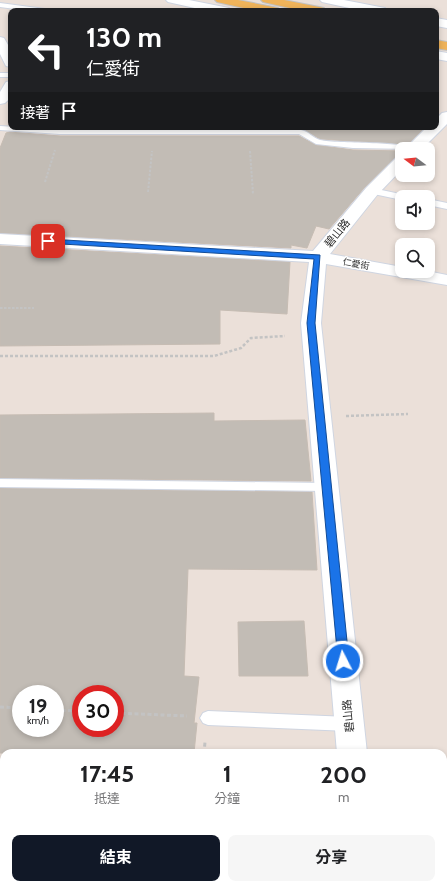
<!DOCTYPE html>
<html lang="zh-TW">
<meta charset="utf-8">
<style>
:root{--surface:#fff;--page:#f6f6f6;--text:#202124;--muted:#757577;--accent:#111827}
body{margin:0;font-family:Cabin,"Noto Sans TC",sans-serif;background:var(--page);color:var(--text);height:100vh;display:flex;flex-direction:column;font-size:15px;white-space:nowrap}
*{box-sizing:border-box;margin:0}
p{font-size:13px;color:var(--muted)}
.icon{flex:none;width:22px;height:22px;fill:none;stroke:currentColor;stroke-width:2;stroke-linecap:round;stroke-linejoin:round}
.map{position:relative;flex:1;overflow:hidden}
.details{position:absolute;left:0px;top:749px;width:447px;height:140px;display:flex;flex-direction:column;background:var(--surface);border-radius:12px 12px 0 0;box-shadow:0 2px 6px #0003}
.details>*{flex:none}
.guide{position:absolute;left:8px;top:8px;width:431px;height:122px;border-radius:8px;box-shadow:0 2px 6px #0003;background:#202124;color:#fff;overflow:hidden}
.needle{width:26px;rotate:286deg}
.tools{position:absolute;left:395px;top:142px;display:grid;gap:8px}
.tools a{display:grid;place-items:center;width:40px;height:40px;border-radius:8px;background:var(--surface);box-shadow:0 2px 6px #0003;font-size:20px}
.speed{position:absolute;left:12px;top:685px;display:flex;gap:8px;font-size:20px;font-weight:700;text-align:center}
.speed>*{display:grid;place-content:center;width:52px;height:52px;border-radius:50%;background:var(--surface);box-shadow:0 2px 6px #0003;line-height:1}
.speed small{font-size:10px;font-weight:400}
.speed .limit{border:6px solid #d22;background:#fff;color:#111}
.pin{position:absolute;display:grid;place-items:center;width:34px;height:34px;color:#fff;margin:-17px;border-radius:8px;box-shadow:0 2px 6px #0006}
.me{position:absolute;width:44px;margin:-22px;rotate:355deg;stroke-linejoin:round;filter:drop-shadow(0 0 3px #0008)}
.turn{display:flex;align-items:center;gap:14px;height:84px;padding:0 12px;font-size:18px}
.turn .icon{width:52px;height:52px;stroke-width:2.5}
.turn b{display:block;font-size:28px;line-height:34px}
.then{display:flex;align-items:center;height:38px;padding:0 12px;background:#0003;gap:8px;font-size:15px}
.eta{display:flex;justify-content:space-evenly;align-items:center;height:68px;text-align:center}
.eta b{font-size:24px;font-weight:700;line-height:28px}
.button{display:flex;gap:8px;margin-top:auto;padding:8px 12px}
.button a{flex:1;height:46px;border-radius:8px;background:var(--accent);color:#fff;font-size:16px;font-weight:700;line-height:46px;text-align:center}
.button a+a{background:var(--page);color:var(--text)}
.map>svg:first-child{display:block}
.building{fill:#c2bcb5;stroke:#c6bcb3;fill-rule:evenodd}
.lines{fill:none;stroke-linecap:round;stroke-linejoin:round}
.lane-casing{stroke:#cfd5e1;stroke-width:2}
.street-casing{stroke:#cfd5e1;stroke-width:2}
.primary-casing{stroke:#c3c3c3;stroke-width:2}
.path-far2{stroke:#c3c3c3;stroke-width:2;stroke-dasharray:2.5 1.5;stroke-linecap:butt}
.path-far1{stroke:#c3c3c3;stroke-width:2.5;stroke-dasharray:3 2;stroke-linecap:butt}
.path{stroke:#c3c3c3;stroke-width:3;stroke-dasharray:4 2.5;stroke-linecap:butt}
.lane{fill:#fff;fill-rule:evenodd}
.street{fill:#fff;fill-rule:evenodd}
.primary{fill:#efb35a;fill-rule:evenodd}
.route{fill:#1a73e8;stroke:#114b97}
.labels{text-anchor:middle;stroke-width:3;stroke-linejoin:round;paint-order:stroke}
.far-street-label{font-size:9px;fill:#282828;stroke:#fff}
.street-label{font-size:11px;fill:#282828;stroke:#fff}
</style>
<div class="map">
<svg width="447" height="889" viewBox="0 0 447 889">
<rect width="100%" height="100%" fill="#ebe0d9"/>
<path class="building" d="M38,127H425L407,145L320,139L301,128Z
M10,132L60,136H299L316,145L353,150L402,151L365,187L329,229L316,226L307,248L291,245V248L0,233V148L6,133Z
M0,246L290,262L287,314L220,310V344L0,346Z
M214,413V421L305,420L311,481L0,478V415Z
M0,488L312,492L317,570L188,569L184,676L199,677L194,723H197L194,753H0ZM21,694H55V728H21ZM81,694H115V728H81Z
M304,621L308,676H239L238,622Z"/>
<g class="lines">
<g class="lane-casing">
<path id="lane" d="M0,3L45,9L48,11H30L0,7Z
M0,73H11V77H0Z
M0,126L60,130H301C308,131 313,138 320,140C338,144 403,141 412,149L353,148L316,144L299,134H60L0,130Z
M372,188L405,195L406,197H402V200L369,193V189Z
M428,199L447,203V209L428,205Z
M0,479L326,483L330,484L332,487L330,490L326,491L0,487Z
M208,711L349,717L354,719L357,724L354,729L349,731L208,725L203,723L200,718L203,713Z"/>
</g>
<g class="street-casing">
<path id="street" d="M166,0H189L229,8L231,11H208L168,2Z
M320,0H344L385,8L387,11H363L322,2Z
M436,18L447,20V28L436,26Z
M0,37L4,38L11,50V67L6,66L0,54Z
M436,51L447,53V61L436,59Z
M11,81V97L5,103L0,104V92L6,82Z
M447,112V124L422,149H405L427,127H436V119L442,113Z
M402,155V169L378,194L330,254L402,267V271H427L447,275V285L326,264L321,323L367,753H337L301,323L309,262L0,244V234L313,251L366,188L397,157Z
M350,885H382L383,889H351Z"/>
</g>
<g class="primary-casing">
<path id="primary" d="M215,0H238L278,8L280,11H257L217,2Z
M261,0H284L324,8L326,11H303L263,2Z
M436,40L447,42V50L436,48Z"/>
</g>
<path class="path-far2" d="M250,151L253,194
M45,182L55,150
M148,192L152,151
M0,308H34"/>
<path class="path-far1" d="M0,356H214L241,348L251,338L285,336
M346,416L408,414"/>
<path class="path" d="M0,707L21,708
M55,710L81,711
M115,713L187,716
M204,753L205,742
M0,848L4,849"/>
<use href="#lane" class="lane"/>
<use href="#street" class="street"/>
<use href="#primary" class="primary"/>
</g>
<path class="route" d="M48,239L320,255L315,323L349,661L347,664H339L338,661L307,323L314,259L45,243L44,241Z"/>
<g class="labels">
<g class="far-street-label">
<text transform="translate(356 264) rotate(10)" y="3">仁愛街</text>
</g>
<g class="street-label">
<text transform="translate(337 233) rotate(-51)" y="4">碧山路</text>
<text transform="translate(348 716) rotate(-96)" y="4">碧山路</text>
</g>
</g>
</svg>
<div class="tools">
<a><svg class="needle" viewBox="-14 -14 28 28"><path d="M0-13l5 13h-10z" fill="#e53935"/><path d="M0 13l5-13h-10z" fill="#757577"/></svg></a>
<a><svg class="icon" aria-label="sound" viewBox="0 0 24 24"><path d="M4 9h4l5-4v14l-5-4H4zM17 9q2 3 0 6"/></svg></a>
<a><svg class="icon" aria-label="search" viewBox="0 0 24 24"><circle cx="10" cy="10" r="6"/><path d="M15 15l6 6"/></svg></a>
</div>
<div class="speed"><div>19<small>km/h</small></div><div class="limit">30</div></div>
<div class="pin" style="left:48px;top:241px;background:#d93025"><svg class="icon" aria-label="arrive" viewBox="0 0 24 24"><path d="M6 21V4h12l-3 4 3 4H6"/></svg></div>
<svg class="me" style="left:343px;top:661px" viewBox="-20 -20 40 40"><circle r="17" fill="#1a73e8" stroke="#fff" stroke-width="3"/><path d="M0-11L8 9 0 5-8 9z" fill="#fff"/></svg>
<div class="guide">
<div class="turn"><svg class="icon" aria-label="left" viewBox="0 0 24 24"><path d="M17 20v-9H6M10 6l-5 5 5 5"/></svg><div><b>130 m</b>仁愛街</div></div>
<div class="then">接著<svg class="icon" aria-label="arrive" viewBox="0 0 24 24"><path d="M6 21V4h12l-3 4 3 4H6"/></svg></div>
</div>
<section class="details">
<div class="eta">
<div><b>17:45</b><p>抵達</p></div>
<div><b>1</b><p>分鐘</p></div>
<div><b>200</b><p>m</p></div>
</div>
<div class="button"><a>結束</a><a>分享</a></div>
</section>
</div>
